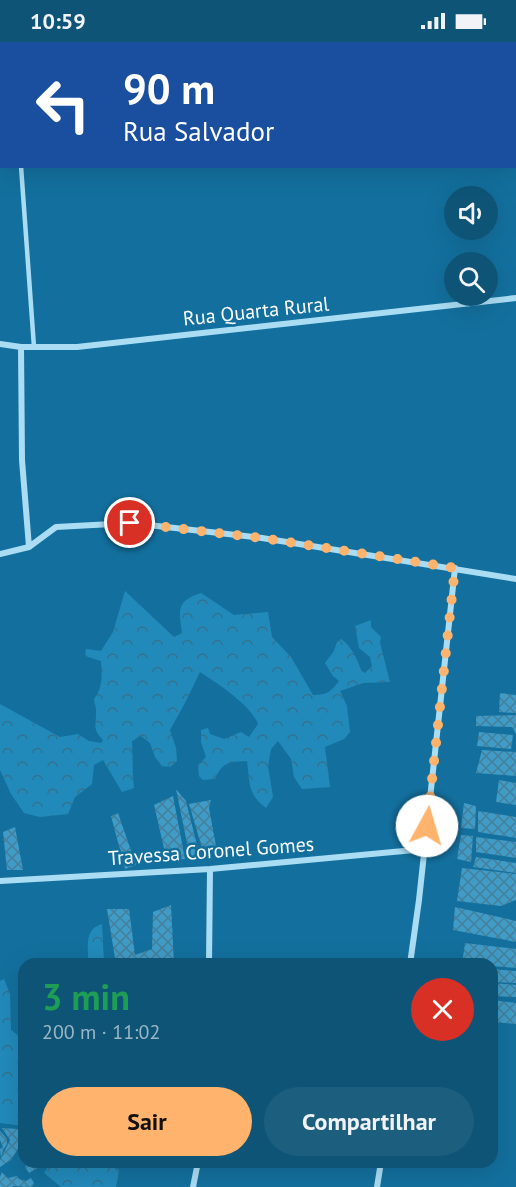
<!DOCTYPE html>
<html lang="pt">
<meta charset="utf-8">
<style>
:root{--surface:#0e5476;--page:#1c5e7e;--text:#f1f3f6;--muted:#9bb7c5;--accent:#ffb36d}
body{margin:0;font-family:"PT Sans",sans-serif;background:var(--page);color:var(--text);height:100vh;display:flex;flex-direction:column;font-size:22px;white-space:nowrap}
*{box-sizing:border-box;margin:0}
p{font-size:20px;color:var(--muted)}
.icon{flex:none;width:33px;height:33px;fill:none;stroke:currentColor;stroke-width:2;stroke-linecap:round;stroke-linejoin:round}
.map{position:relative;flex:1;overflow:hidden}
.sheet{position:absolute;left:18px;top:916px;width:480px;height:210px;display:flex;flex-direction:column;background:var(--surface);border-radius:18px;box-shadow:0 6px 24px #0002}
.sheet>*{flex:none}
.guide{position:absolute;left:0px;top:0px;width:516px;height:126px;box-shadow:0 6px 24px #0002;background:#1a4fa0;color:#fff;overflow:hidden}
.buttons{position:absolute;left:444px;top:144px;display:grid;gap:12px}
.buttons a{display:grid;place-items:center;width:54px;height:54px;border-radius:50%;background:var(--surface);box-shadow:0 6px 24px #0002;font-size:30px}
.pin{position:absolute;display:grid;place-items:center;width:51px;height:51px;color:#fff;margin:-26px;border:3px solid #fff;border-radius:50%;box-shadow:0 2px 6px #0007}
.me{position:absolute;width:66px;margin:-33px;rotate:6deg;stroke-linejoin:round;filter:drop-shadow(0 0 4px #0008)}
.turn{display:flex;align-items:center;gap:21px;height:126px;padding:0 24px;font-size:27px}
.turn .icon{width:78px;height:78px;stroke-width:2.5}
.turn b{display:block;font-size:42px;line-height:51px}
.round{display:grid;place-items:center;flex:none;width:63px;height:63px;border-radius:32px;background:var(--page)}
.summary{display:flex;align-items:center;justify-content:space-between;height:102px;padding:0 24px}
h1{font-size:36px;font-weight:800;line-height:45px;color:#1e9e55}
.cta{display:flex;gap:12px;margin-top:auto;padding:12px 24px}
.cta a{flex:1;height:69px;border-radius:36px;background:var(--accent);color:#111;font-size:24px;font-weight:800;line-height:69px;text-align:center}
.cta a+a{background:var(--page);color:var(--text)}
.status{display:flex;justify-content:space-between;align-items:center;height:42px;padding:0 30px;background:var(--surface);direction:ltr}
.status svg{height:16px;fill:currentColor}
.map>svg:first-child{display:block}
.forest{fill:url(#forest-crowns)}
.building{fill:url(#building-cross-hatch)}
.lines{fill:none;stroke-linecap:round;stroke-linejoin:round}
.service{stroke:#aaddf4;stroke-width:4.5}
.minor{stroke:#aaddf4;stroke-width:6}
.route{stroke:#ffb36d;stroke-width:10;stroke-dasharray:0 18}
.labels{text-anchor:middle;stroke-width:5;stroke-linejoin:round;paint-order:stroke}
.street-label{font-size:20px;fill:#fff;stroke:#13709e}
</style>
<div class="status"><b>10:59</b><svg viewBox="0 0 49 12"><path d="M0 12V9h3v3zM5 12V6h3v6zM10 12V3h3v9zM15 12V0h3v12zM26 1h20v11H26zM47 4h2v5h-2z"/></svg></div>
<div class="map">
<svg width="516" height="1145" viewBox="0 0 516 1145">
<defs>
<pattern id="forest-crowns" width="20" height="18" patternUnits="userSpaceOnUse" patternTransform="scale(1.5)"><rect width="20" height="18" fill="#228abb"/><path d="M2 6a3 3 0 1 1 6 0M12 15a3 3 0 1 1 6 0" fill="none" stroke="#33718f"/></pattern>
<pattern id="building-cross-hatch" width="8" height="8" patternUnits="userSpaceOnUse" patternTransform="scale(1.5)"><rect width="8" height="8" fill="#409bc6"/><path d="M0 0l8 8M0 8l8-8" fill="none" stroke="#447f9b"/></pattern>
</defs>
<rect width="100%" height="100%" fill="#13709e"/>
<path class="forest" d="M125,549L174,595L182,591C179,568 176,559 201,551L234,573L268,570L272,595L291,615L313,653C328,653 330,650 339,639L333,634L325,621L334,609L337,600L341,597C351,604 357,616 361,628L365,631L372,624L370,615L359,606L355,584L371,578V585L381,595L380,601L390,640L363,641L340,649L347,664L350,690L344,697L325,705L330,745L302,747L294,735L291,717L278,699L271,707L268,724L273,755L266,766C247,752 250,740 247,719C229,720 222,720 215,737L203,738L199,734L198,723L206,715L201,700V688L208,686L210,692L224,697L241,690L249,695L258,682C251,663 217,641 200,630L186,659L170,688L176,706L177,719L170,725L162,724L155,715L150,701L141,694L132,699C133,715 132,730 134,746L122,750L103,718L94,723L92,742L75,755L68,772L40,775L24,771L11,752L0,728V662L60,695L78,692L89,699L101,701L103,698C91,686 97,682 96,668C96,664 94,660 94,657C103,645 102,634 101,619L85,614L86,607L101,609L113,590Z
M102,882L104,922H80L88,917C88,903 85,887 102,882Z
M4,937L10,952L11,988L20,995L24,992V1084L0,1081V939Z
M49,1120L109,1121L119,1128L116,1145H61L44,1131L50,1122Z"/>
<path class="building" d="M500,651L516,653V671L499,670Z
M516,673V692L512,685L476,684V674Z
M479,690L513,693L511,707L477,704Z
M482,708L516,710V734L476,731Z
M499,738L516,741V763L496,760Z
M176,747L186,759L200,815L190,816Z
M173,754L185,817L167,819L154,763Z
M211,758L209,766L216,804L202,806L189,762Z
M464,761L476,764L475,787L461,786Z
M478,769L516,775V796L478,790Z
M118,771L136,823L125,827L111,774Z
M15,785L23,828H7L3,790Z
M461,793L473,794L471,820L457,817Z
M476,795L516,800V816L476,810Z
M476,815L516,821V831L473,825Z
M462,826L516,832V858L501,864L457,859Z
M171,863L174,922H152L151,916L141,919V922H116L107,867H129L135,913L152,907L153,870Z
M455,865L516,879V900L453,888Z
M465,901L516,907V926L492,924V922H462Z
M492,927L516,929V941L492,940Z
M492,941L516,943V955L492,954Z
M492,958L516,961V982L492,980Z
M2,1086L18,1087L23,1091L19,1097L20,1103L16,1110L11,1118L0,1125V1118L10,1098Z
M0,1089L7,1097V1102L3,1108L1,1116L0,1107L3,1105L0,1098Z
M27,1120H43L44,1122L29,1131L25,1125L28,1122Z
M2,1130L8,1136L17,1134L19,1137L26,1139L31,1136L34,1141L32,1145L13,1144L12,1145H0V1135Z"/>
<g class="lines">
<path class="service" d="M12,0L13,2
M21,124L34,305"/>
<path class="minor" d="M404,0V2
M0,302L21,305H77L516,256
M21,305L22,418L29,505
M0,512L29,505L56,485L131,481L262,496L516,537
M0,839L210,827L425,807
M209,922L210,827
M410,922L419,858L455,526
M193,1145L198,1120
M377,1145L381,1120"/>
</g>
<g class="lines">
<path class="route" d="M130,481L262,496L455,526L427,784"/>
</g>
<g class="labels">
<g class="street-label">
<text transform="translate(256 269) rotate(-6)" y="7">Rua Quarta Rural</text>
<text transform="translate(211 809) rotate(-4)" y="7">Travessa Coronel Gomes</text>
</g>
</g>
</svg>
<div class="buttons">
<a><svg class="icon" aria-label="sound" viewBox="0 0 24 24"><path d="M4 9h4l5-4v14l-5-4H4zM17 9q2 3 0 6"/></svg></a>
<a><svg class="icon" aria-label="search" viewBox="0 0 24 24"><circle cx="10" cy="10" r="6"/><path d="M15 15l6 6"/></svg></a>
</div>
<div class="pin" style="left:130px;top:481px;background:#d93025"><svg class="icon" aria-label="arrive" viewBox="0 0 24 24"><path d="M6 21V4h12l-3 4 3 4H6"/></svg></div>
<svg class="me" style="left:427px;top:784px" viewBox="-20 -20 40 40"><circle r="19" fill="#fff"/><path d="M0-13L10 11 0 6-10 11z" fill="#ffb36d"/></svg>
<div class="guide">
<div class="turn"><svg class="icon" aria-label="left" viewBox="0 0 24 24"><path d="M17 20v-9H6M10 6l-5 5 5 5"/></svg><div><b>90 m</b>Rua Salvador</div></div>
</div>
<section class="sheet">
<div class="summary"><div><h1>3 min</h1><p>200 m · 11:02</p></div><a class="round" style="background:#d93025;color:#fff"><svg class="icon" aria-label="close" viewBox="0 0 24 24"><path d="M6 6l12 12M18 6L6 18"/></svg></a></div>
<div class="cta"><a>Sair</a><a>Compartilhar</a></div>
</section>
</div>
